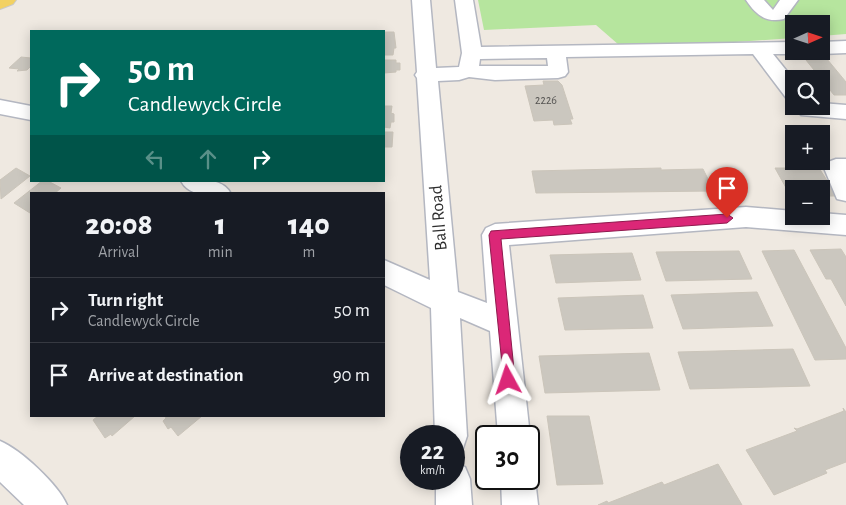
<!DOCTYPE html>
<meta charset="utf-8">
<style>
:root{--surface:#171b24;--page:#242831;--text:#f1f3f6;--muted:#9ea1a6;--line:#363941}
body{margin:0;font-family:"Alegreya Sans",sans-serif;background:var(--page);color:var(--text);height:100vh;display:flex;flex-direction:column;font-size:19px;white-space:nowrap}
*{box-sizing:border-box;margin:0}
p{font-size:16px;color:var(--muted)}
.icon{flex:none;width:28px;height:28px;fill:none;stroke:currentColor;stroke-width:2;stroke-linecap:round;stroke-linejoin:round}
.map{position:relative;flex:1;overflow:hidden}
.panel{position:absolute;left:30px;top:192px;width:355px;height:225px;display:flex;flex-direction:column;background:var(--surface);border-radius:0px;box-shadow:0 2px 12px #0003}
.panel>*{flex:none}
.top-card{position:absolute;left:30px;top:30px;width:355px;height:152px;border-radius:0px;box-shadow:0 2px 12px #0003;background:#00695c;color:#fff;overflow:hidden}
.needle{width:32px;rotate:87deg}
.fabs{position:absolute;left:785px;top:15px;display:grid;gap:10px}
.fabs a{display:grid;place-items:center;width:45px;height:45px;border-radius:0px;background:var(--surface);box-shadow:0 2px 12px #0003;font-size:25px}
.speed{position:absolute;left:400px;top:425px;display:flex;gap:10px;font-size:25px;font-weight:700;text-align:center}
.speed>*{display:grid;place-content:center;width:65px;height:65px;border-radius:50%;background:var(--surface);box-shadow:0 2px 12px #0003;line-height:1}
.speed small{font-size:12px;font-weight:400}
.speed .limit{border:2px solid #111;border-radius:8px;background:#fff;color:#111}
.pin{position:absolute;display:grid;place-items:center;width:42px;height:42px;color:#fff;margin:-51px -21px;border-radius:50% 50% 50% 0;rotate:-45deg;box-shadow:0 0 5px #0007}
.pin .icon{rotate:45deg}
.me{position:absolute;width:55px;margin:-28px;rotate:355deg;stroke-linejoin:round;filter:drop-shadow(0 0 4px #0008)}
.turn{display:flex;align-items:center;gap:18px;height:105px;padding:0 15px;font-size:22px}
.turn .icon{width:65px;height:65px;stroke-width:2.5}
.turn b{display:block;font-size:35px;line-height:42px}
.lanes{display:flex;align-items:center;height:48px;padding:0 15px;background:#0003;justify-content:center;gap:25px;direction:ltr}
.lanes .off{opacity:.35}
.eta{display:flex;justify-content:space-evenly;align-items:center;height:85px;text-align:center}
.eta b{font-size:30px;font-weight:800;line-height:35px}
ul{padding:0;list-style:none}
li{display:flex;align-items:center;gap:15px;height:65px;padding:0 15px;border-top:1px solid var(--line)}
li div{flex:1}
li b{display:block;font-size:19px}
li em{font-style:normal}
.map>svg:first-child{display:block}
.green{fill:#b6e59e}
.building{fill:#cbc7bf;stroke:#cbc5ba}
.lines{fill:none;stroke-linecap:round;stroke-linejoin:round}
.minor-casing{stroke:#b4b7c1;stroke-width:3}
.major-casing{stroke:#c9c9c9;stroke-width:2}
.minor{fill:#fff;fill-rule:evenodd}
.major{fill:#f2d163;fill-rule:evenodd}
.route{fill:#db2777;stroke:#8e194d}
.labels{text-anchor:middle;stroke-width:5;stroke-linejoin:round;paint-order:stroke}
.far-number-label{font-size:12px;fill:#555452}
.street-label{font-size:18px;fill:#2e2e2e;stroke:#fff}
</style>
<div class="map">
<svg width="846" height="505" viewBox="0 0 846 505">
<rect width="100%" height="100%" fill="#efe9e1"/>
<path class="green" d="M478,0H846V34L821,36V24H794V38L736,42L619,45L596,25L484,30Z"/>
<path class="building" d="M384,32H394L396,48H394L393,55H384Z
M21,57L31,58V66L27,70L17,71L19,69L9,68Z
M827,59L846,82V95H834L806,60Z
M384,60H396V63H400V70H396V72L384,73Z
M543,81H558L562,85L573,119H570L572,124L554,125L553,120L534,121L525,86L544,85Z
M384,106H392L391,113L394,114V122H391L390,128L384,127Z
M384,132H393L392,147H384Z
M16,168L30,176L1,199L0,180Z
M661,168V170L703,169L714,191L536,193L532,171Z
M775,168H819L837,196H821V189H794V195H790Z
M42,181H48L61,188L54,194H31L30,213L14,203Z
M841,249L846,257V306L831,279H826L810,250Z
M794,250L846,348V359L815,360L762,251Z
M739,251L752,279L666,281L656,252Z
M632,253L641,280L556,283L550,255Z
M757,292L773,326L683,329L671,295Z
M643,295L653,328L565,330L558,298Z
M793,349L810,386L690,389L678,352Z
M649,353L660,390L545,393L539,356Z
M843,408L846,412V462L825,470L827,473L774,495L746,450L797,431L794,428L797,429L844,411Z
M98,416H135L112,436L111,434L105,438L93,420Z
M165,416H202L178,436L171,427L168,429L163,421L166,418Z
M547,416H589L603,484L557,485Z
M718,464L742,505H598L607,501L608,503L662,482L664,485Z"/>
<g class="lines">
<g class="minor-casing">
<path id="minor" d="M412,0H430L436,68L459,67L462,53L455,0H473L481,47L794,42V51H801L794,54H773L794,80V101L787,99L753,54L566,57L568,72L565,76L558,78L495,80L469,77L459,80L438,81L458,292L487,303L482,235L486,228L495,224L746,207L794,211V216H821V213L846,215V235L746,227L509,245L530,436L529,440V436H498L490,331L460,318L467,436L463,448L454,451V436H435L431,308L384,285V260L430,280L417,78L415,75L417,72ZM547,58L548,66H479L480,59Z
M746,0H764L773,10L780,0H798L784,19C766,23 756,15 746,0Z
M846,41V53L821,54L814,51H821V42Z
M0,100L31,106V120L0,114Z
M821,103L846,105V119L801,115L795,106H821Z
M836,159H846V201L837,199L824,168L828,162Z
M181,181C198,181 222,176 231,194C214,194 191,199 181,181Z
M0,441C21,450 58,484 67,505H24L0,482Z
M454,462L465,467L470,479L472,505H436V479H454Z
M529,466L535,479L538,505H502L501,479H529Z"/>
</g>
<g class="major-casing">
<path id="major" d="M0,0H16L13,4L0,9Z"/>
</g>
<use href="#minor" class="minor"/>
<use href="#major" class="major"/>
</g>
<path class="route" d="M727,214L733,218L727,223L501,239L515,380L513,384L508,386L504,384L489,235L491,231Z"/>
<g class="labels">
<g class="far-number-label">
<text x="546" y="104">2226</text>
</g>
<g class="street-label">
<text transform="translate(438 218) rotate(-95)" y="6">Ball Road</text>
</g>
</g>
</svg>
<div class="fabs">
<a><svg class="needle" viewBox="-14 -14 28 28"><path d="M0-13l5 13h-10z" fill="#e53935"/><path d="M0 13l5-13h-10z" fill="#9ea1a6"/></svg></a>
<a><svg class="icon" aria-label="search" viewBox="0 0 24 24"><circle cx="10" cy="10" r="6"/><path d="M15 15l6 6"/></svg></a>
<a>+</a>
<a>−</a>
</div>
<div class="speed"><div>22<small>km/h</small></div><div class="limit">30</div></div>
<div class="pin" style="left:727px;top:218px;background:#d93025"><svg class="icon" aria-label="arrive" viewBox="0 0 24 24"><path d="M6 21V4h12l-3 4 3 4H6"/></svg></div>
<svg class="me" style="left:508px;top:380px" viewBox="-20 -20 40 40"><path d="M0-17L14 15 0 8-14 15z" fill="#db2777" stroke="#fff" stroke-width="4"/></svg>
<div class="top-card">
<div class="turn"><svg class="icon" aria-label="right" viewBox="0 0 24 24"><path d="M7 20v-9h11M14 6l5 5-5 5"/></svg><div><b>50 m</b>Candlewyck Circle</div></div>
<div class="lanes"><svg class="icon off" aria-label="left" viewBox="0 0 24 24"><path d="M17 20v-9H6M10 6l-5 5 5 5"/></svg><svg class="icon off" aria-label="ahead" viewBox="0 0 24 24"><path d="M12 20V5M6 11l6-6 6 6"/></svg><svg class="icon" aria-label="right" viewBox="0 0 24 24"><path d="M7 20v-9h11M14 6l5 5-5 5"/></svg></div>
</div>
<section class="panel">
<div class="eta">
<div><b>20:08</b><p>Arrival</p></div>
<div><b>1</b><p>min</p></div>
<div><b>140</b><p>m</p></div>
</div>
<ul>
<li><svg class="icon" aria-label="right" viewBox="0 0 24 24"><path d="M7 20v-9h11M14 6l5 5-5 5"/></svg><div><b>Turn right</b><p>Candlewyck Circle</p></div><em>50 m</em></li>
<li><svg class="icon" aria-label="arrive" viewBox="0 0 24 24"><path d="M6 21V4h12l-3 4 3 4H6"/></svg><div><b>Arrive at destination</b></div><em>90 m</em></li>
</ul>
</section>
</div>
